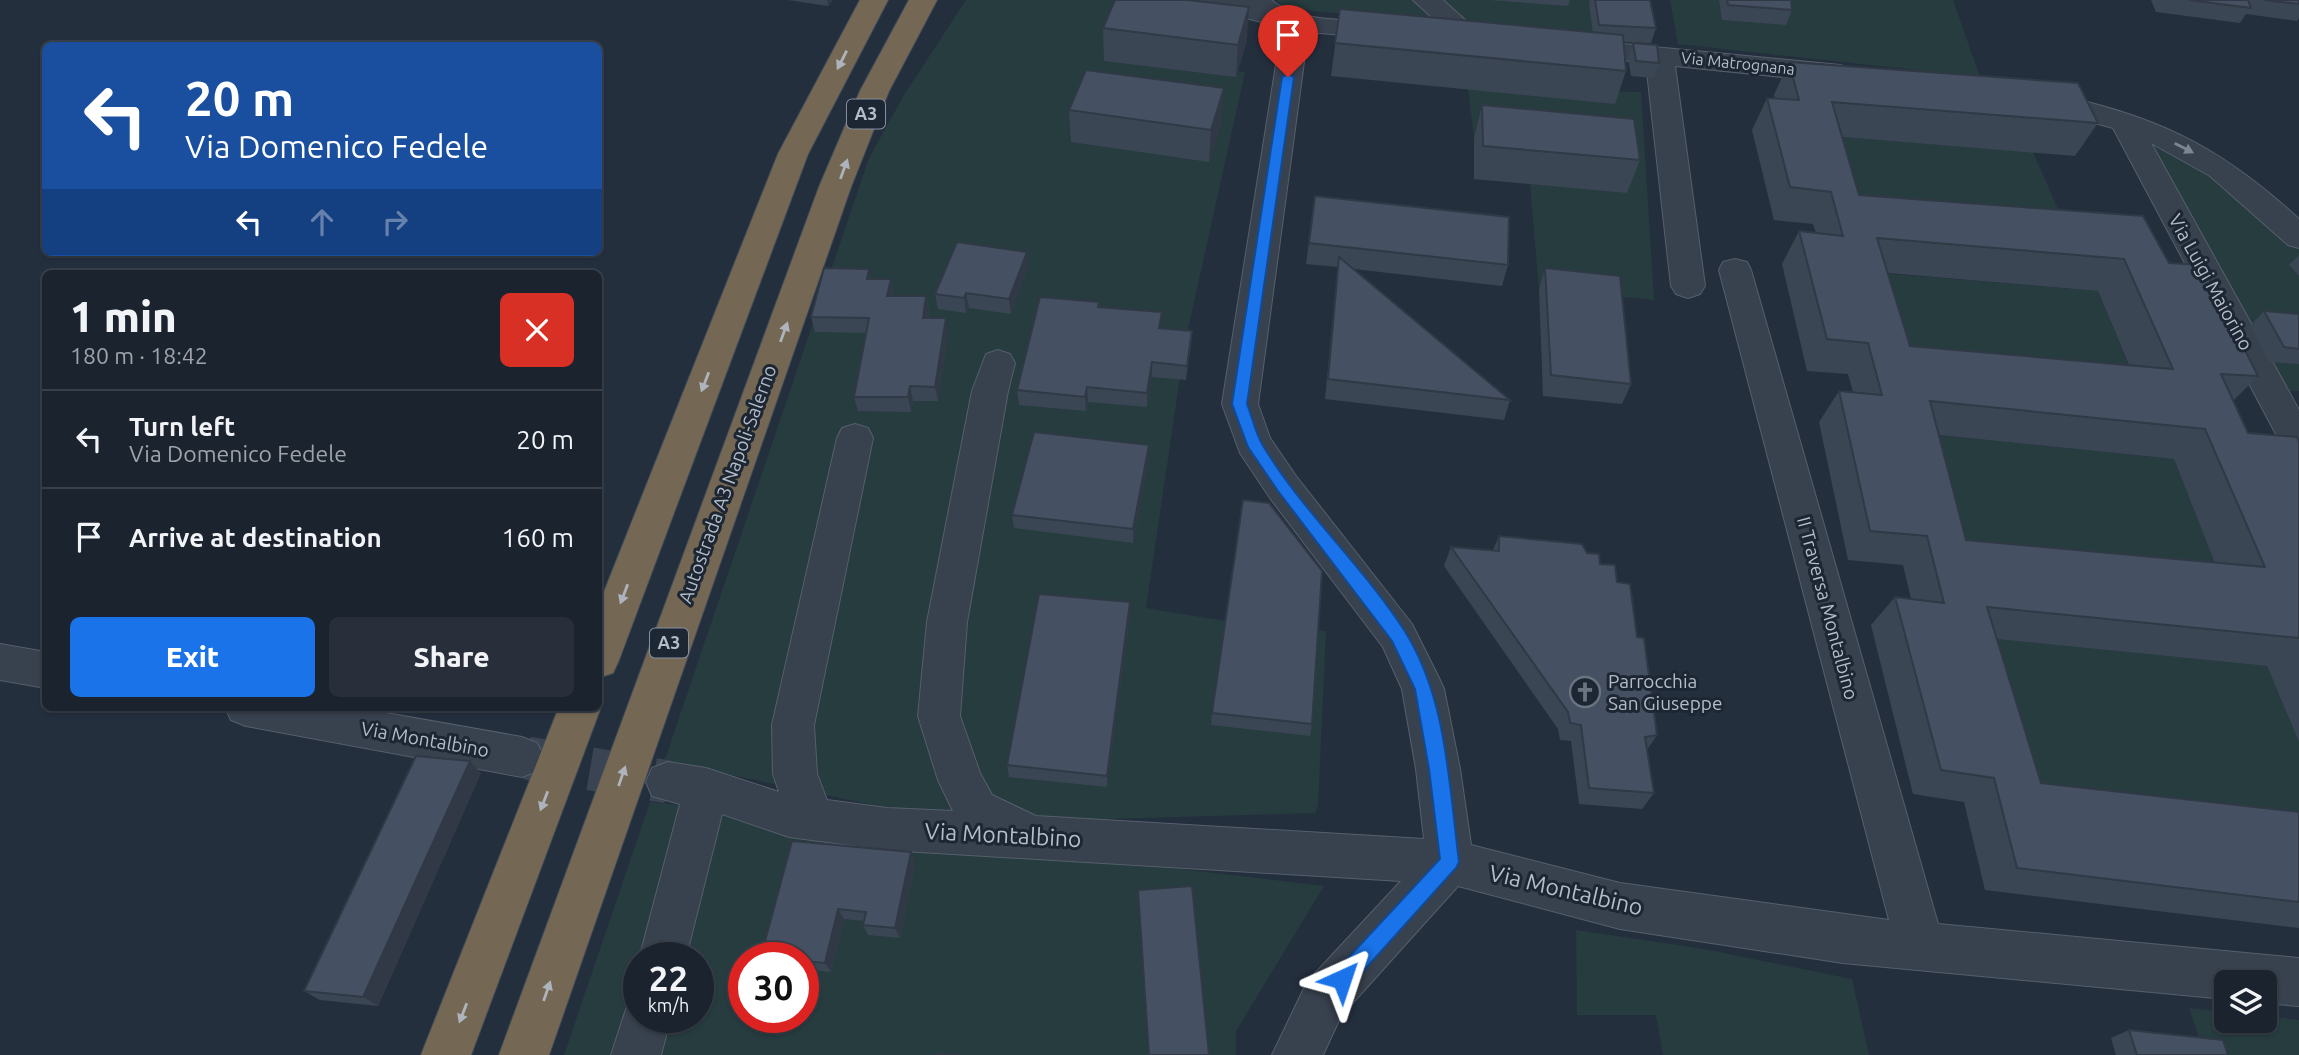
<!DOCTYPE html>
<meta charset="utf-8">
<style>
:root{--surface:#1b232e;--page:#282f3a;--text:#f1f3f6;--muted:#a0a4aa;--line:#39404a;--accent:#1a73e8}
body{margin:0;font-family:Ubuntu,sans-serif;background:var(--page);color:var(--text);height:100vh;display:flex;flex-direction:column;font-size:26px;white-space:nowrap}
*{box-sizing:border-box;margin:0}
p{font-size:23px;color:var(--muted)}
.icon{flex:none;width:38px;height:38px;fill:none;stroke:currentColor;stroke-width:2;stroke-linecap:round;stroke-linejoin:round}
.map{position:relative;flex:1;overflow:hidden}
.panel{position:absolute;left:42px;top:270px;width:560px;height:441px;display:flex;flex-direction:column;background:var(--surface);border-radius:10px;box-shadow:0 2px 5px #0004,0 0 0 2px var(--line)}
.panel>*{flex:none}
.banner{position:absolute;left:42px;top:42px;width:560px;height:214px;border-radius:10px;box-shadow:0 2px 5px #0004,0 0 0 2px var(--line);background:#1a4fa0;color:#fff;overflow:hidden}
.controls{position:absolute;left:2214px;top:970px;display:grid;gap:14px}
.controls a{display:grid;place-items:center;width:63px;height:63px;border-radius:10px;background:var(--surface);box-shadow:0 2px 5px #0004,0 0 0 2px var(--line);font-size:35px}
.speed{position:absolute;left:623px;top:942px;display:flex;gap:14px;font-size:35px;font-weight:700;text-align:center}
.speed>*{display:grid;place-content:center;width:91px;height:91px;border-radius:50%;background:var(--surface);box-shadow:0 2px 5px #0004,0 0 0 2px var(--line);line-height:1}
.speed small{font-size:18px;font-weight:400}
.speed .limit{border:10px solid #d22;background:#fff;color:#111}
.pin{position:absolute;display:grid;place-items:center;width:60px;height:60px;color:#fff;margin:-72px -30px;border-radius:50% 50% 50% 0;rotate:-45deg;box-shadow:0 0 7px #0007}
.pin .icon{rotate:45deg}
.me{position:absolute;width:77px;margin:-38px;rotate:42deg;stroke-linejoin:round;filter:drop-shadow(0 0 5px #0008)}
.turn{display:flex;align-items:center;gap:24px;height:147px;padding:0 28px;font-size:32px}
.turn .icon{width:91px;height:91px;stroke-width:2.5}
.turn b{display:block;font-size:49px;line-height:60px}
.lanes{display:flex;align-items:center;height:66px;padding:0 28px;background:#0003;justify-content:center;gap:35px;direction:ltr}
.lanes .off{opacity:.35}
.round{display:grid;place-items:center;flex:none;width:74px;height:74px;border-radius:10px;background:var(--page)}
.head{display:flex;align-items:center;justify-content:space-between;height:119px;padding:0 28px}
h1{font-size:42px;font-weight:800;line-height:52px}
.primary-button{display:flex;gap:14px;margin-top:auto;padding:14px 28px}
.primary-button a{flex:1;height:80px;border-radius:10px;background:var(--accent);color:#fff;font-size:28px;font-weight:800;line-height:80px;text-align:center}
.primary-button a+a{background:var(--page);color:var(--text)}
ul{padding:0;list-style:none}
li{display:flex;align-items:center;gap:21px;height:98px;padding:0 28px;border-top:2px solid var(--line)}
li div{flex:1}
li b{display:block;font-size:26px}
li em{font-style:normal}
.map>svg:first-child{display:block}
.green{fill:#263c3f;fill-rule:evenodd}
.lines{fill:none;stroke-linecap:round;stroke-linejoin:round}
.minor-tunnel{stroke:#3a4453;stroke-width:43;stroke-dasharray:43 21;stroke-linecap:butt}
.minor-casing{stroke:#565f6c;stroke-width:2}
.highway-casing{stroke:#434c59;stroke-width:2}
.minor{fill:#38414e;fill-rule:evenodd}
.highway{fill:#746855;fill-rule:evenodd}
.wall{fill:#3b4654;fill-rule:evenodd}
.shaded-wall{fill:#303945}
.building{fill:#455162;stroke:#303945;stroke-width:2;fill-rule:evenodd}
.oneway{fill:#aeb4bd}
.oneway2{fill:#7c8592}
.route{fill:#1a73e8;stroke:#114b97;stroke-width:2}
.labels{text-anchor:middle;stroke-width:6;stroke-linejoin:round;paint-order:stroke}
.far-street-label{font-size:16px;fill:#b4bcc9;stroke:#1d2633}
.shield{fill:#1d2633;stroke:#878f9c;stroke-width:2}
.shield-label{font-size:18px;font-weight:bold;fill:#b4bcc9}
.street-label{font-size:19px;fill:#b4bcc9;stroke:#1d2633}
.poi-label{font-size:19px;fill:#b4bcc9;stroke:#1d2633;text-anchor:start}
.near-street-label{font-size:23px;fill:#b4bcc9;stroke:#1d2633}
</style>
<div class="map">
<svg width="2299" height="1055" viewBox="0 0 2299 1055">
<rect width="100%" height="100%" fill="#242f3e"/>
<path class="green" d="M966,0H1221L1226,69L1245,72L1185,343L1146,608L1219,620L1326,631L1318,805L1315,813L1073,820L892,809L713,771L663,765L869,158L904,95Z
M1277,0H1641L1651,43L1294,9L1282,7Z
M1670,0H1953L1980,77L1678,44Z
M1468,89L1641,92L1654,300L1539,289L1530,184L1474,138Z
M2137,131L2251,200L2299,250V391L2281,392Z
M1815,135L2033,152L2074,246L1841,227Z
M1858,271L2098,291L2143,400L1888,378Z
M1907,432L2174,459L2229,596L1940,569Z
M1959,635L2267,666L2299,742V840L2009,807Z
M650,802L698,807L782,835L1130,863L1324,886L1236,1031V1055H564ZM639,957H698V1017H639ZM744,957H803V1017H744Z
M1576,930L1704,949L1852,979L1869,1055H1663L1656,1015H1577Z
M2189,1008L2226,1012V1020H2264L2265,1016L2299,1020V1055H2205Z"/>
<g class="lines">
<path class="minor-tunnel" d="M527,758L668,782"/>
<g class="minor-casing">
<path id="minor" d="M1191,0H1272C1294,23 1358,20 1390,23L1400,25L1404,31L1400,37L1390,39L1308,32L1258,404L1270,438L1296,476L1412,624L1438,676L1444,689L1460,769L1471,845L1620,883L1889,920L1719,270L1723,262L1735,259L1747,262L1751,270L1938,924L2299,958V1006L2264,1003V982H2226V999L1843,963L1620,929L1458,886L1341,1016L1323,1055H1272L1307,982L1401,881L887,850L789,837L722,814L686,957L639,959L680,804L652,796L646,782L652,768L668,762L706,768L779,792L773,774L772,725L837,438L842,428L855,424L868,428L873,438L814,725L817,774L827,800L887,808L953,811L938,780L918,716L927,622L972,391L986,354L998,350L1010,354L1015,363L1008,391L967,622L960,716L980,773L992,795L1036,816L1424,839L1416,769L1402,689L1383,647L1270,498L1240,453L1222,404L1282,27L1195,6Z
M1413,0H1443L1485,38L1481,44L1471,46L1461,44Z
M1572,39L1840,65L1850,68L1854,74L1850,80L1840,83L1675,66L1705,286L1700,294L1688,298L1676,294L1671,286L1646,63L1562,53L1558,47L1562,41Z
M2042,91C2154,116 2214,141 2299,219V248L2288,245L2210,176L2151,143L2299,410V457L2286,453L2113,128L2032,106L2027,100L2032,94Z
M0,644L46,652V688L0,680Z
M225,707H352L522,737L537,743L544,757L537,771L522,777L246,726L231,720Z
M639,995V1017H671L661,1055H611L629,1000Z"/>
</g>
<g class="highway-casing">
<path id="highway" d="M860,0H888L808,154L619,660L613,673L598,678V607L778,154Z
M909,0H937L889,91L851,187L549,1055H499L819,187L860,91Z
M598,701L601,707L471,1055H421L559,707H598Z"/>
</g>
<use href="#minor" class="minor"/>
<use href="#highway" class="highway"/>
</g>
<path class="wall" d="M788,0H833L828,6Z
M1489,0H1570L1568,6Z
M1590,0H1650L1656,28L1651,43L1623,42L1626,71L1615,104L1331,76L1340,9L1593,33L1589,4Z
M1719,0H1791L1792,10L1786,25L1722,20Z
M2151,0H2299V18L2297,21L2246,14L2240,23L2156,12Z
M1103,28L1247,40L1236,77L1104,61Z
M1633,43L1659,63L1654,78L1631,76L1628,58Z
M1789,62L2098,123L2075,156L1842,137L1859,195L2169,263L2258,376L2233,401L2248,433L2299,442V742L2267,666L1997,639L2041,783L2299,812V928L1985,890L1964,802L1913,794L1871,625L1895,597L1911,599L1903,565L1848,560L1819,422L1839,391L1853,392L1848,374L1807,371L1782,264L1799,231L1816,233L1813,224L1774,220L1752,130L1767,98H1775L1774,95ZM1888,273L2098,291L2129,365L1910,346ZM1939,435L2174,459L2215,563L1966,540Z
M1482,105L1640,160L1627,193L1474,179V138Z
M1069,110L1222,121L1209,162L1071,142Z
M1315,196L1508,265L1502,286L1354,269L1510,400L1504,420L1325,399L1338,267L1306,264Z
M1027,252L1028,267L1011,314L969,308L966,313L938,309L935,294Z
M2299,255V276L2289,265Z
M1545,268L1631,384L1622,404L1543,396L1539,289Z
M871,279H891L894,296H926L929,311L928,318L948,333L938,401H913L911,412L858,411L854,397L866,333L815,332L811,317Z
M1099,302L1100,307L1161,328L1192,331L1191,346L1186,380L1152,377L1147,407L1088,402L1086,411L1019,405L1017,390Z
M2264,311L2299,314V364L2269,362L2250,326Z
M1149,445V459L1133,543L1014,528L1012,515Z
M1499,536L1587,553L1600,564L1617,582L1637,637L1657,735L1647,750L1654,793L1642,809L1579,804L1571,741L1560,740L1558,729L1444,566L1451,547L1493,550Z
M1130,602V615L1107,787L1009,777L1007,765Z
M1212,713L1312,724L1310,736L1211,725Z
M481,773L378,1006L320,1000L304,991Z
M915,863L900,938L868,935L863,925L864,921L844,919L831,972L803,969V957H762L761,956Z
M2129,1030L2228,1055H2116L2111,1038Z"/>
<path class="shaded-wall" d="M827,0H833L828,6Z
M1249,7L1247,40L1236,77L1238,45Z
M1224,88L1222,121L1209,162L1211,130Z
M1027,252L1028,267L1011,314L1009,299Z
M869,269L872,284L867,279Z
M891,279L894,294L891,311L887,296Z
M966,293L969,308L966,313L964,298Z
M926,296L929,311L925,333L923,318Z
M946,318L948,333L938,401L935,387Z
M1192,331L1191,346L1186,380L1187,366Z
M1152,362V377L1147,407V393Z
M910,386L913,401L911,412L908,397Z
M1087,387L1088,402L1086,411L1085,397Z
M1149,445V459L1133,543V529Z
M1130,602V615L1107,787V776Z
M470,761L481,773L378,1006L363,997Z
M911,852L915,863L900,938L895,928Z
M838,909L844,919L831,972L825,963Z"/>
<path class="building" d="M1115,0H1188L1249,7L1238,45L1103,28Z
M1595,0H1650L1656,28L1599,25Z
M1727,0H1791L1792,10L1728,5Z
M2189,0H2248L2251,8Z
M2264,0H2299V4Z
M1340,9L1623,35L1626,71L1335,43Z
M1633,43L1657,45L1659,63L1636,61Z
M1789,62L2078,83L2098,123L1832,102L1859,195L2143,216L2169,263L2202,265L2258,376L2221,374L2248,433L2297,437L2299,442V638L1987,607L2041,783L2299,812V902L2017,868L1994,778L1941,770L1895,597L1944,603L1927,536L1870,531L1839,391L1882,395L1868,343L1827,339L1799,231L1843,236L1831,192L1790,187L1767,98L1799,100ZM1877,238L2124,259L2173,369L1910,346ZM1930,401L2205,429L2265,567L1966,540Z
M1086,70L1224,88L1211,130L1069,110Z
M1482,105L1634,119L1640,160L1483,146Z
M1315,196L1509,217L1508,265L1309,243Z
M957,242L1027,252L1009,299L966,293L964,298L935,294Z
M1339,257L1510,400L1328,379Z
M824,268L869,269L867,279H891L887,296H926L923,318H946L935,387L910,386L908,397H854L869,318L811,317Z
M1545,268L1620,276L1631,384L1551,375Z
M1040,297L1099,302L1098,307L1162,312L1159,328L1192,331L1187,366L1152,362L1147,393L1087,387L1085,397L1017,390Z
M2264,311L2299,314V349L2284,347Z
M1034,432L1149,445L1133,529L1012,515Z
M1243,500L1269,503L1322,571L1312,724L1212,713Z
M1499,536L1582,544L1587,553L1599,554L1600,564L1615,565L1617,582L1630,584L1637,637L1644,638L1657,735L1645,737L1654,793L1589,788L1581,725L1570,723L1568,712L1451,547L1499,551Z
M1039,594L1130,602L1107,776L1007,765Z
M416,756L470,761L363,997L304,991Z
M792,841L911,852L895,928L863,925L866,912L838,909L825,963L803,961V957L761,956Z
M1192,886L1209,1055H1149L1138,890Z
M2129,1030L2223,1040L2228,1055H2137Z
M934,1054L961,1055H933Z"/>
<defs><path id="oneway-solid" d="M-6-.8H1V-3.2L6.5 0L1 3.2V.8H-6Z" transform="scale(1.75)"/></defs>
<g class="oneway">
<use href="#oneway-solid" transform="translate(842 60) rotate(117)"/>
<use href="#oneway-solid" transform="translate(844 169) rotate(-70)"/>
<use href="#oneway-solid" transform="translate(784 332) rotate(-70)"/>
<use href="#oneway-solid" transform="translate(705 382) rotate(111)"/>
<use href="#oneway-solid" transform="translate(624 594) rotate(111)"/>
<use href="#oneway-solid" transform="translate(622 776) rotate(-71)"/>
<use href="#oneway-solid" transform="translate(544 801) rotate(111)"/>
<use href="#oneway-solid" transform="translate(547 991) rotate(-71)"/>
<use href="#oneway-solid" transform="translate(463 1013) rotate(111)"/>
</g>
<use class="oneway2" href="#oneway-solid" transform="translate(2184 148) rotate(27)"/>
<path class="route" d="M1288,74L1294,77L1247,404C1252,416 1255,432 1262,444C1301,510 1363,566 1404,630C1447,697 1449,785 1459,862L1456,868L1349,987L1342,989L1335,987L1332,979L1335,972L1440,859L1429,769L1415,689L1392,641L1278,491L1248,447L1232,404L1282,77Z"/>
<defs>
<g id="church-ring" transform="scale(1.575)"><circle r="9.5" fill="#1d2633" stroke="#6b7280" stroke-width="1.5"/><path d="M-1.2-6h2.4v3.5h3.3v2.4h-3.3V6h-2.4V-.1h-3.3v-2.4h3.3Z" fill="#6b7280"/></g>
</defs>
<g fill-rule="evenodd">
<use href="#church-ring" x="1585" y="692"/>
</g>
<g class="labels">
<g class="far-street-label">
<text transform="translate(1738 63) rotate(6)" y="6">Via Matrognana</text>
</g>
<g class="shield">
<rect x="847" y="99.5" width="38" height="29" rx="5"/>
<rect x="650" y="628.5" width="38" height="29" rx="5"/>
</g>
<g class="shield-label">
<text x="866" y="120">A3</text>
<text x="669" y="649">A3</text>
</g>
<g class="street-label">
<text transform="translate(2211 282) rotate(61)" y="7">Via Luigi Maiorino</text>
<text transform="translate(727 484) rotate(-70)" y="7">Autostrada A3 Napoli-Salerno</text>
<text transform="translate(1828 608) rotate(75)" y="7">II Traversa Montalbino</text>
<text transform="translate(425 739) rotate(10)" y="7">Via Montalbino</text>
</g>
<g class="poi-label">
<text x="1608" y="688">Parrocchia<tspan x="1608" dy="22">San Giuseppe</tspan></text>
</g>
<g class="near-street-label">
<text transform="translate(1003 835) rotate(3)" y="8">Via Montalbino</text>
<text transform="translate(1566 890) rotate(13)" y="8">Via Montalbino</text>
</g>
</g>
</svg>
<div class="controls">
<a><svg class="icon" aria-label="layers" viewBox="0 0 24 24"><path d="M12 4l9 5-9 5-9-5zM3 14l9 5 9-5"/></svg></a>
</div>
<div class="speed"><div>22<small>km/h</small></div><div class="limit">30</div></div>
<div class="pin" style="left:1288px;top:77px;background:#d93025"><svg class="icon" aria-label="arrive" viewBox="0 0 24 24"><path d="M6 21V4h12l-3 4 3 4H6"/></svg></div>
<svg class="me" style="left:1342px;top:979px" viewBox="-20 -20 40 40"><path d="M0-17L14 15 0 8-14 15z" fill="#1a73e8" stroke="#fff" stroke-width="4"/></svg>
<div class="banner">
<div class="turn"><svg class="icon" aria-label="left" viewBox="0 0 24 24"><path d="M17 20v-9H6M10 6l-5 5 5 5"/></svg><div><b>20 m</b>Via Domenico Fedele</div></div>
<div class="lanes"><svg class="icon" aria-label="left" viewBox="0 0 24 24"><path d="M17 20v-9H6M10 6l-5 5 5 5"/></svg><svg class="icon off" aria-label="ahead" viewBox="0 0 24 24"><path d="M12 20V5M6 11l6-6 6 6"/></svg><svg class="icon off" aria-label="right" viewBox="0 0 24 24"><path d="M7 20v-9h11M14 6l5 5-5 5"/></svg></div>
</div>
<section class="panel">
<div class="head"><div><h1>1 min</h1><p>180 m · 18:42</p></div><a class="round" style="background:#d93025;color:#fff"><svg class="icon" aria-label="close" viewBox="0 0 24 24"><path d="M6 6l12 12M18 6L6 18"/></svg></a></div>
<ul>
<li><svg class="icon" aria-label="left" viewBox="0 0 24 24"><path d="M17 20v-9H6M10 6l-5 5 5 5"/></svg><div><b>Turn left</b><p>Via Domenico Fedele</p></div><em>20 m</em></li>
<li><svg class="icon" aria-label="arrive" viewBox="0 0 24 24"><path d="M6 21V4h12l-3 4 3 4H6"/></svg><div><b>Arrive at destination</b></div><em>160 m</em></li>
</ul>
<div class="primary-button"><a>Exit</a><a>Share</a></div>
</section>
</div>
